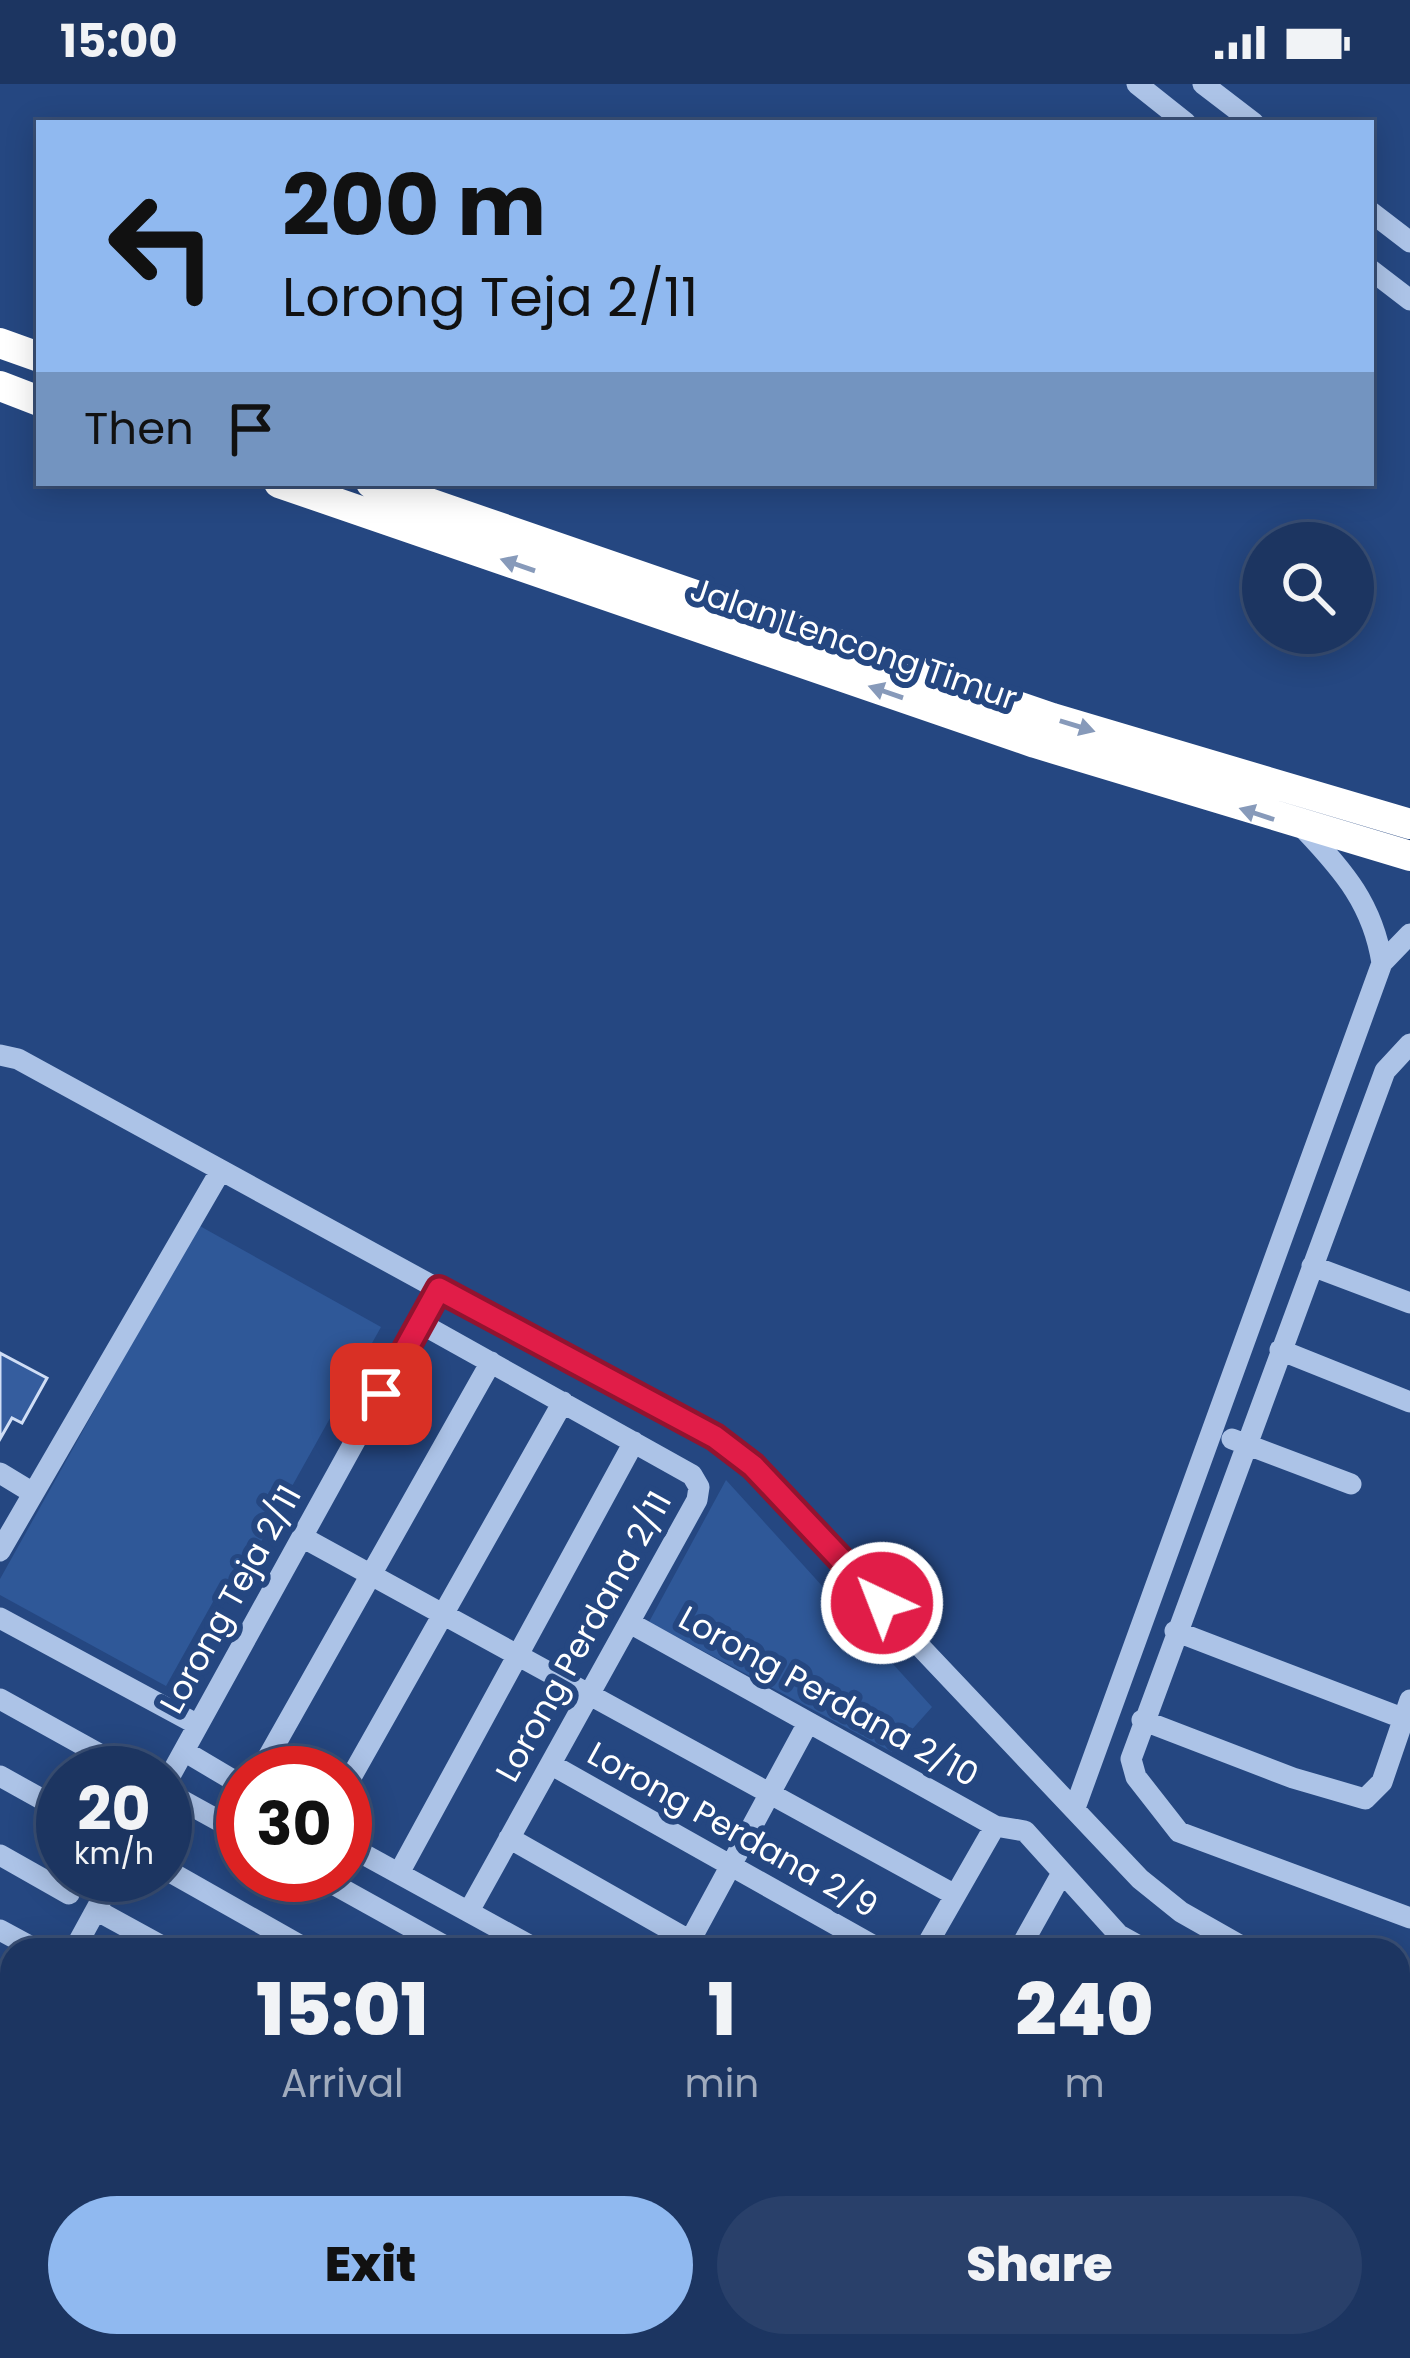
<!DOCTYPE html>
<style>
:root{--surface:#1c3561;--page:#29406a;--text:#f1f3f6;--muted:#a0abbd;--line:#3a5076;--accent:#90b9f0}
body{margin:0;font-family:Poppins,sans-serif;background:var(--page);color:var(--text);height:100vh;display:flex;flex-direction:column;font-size:45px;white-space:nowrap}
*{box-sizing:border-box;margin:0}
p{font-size:39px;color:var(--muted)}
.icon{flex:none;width:66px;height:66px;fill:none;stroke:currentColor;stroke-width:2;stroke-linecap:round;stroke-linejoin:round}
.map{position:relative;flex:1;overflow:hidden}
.drawer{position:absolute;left:0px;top:1854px;width:1410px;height:420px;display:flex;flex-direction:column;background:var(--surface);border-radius:36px 36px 0 0;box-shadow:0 6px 30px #0003,0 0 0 3px var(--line)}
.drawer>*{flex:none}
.banner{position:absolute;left:36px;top:36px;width:1338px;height:366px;border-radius:0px;box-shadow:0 6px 30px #0003,0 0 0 3px var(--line);background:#90b9f0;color:#111;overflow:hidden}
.tools{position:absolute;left:1242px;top:438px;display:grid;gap:24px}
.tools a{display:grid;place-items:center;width:132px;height:132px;border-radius:50%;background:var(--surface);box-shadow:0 6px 30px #0003,0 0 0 3px var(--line);font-size:60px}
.speed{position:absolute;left:36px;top:1662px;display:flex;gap:24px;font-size:60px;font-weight:700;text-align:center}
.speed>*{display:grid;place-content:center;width:156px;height:156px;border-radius:50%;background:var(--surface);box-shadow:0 6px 30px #0003,0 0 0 3px var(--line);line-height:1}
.speed small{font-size:30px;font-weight:400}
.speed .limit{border:18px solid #d22;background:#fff;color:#111}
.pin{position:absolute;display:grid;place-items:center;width:102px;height:102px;color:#fff;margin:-51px;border-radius:24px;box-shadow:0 6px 18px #0006}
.me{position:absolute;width:132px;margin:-66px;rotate:317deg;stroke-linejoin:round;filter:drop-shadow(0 0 9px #0008)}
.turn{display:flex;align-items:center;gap:42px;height:252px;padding:0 48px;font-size:54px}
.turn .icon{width:156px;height:156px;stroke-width:2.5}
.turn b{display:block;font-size:84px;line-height:102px}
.then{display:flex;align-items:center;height:114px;padding:0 48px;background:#0003;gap:24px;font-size:45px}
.eta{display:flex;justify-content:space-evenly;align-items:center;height:204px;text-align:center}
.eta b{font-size:72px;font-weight:800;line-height:84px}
.cta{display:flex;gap:24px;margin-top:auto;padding:24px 48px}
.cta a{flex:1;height:138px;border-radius:72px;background:var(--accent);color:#111;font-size:48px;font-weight:800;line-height:138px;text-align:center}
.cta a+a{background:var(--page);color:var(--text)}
.status{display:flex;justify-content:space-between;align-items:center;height:84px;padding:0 60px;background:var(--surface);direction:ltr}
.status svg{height:33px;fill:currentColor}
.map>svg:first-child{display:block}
.green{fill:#2f5898}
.building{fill:#355d9e;stroke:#d0def5;stroke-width:3}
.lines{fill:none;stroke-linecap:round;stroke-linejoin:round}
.minor{stroke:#acc3e7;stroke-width:21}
.highway{stroke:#fff;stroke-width:30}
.oneway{fill:#879aba}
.route-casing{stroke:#92132f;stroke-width:30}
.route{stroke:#e11d48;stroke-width:21}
.labels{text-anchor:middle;stroke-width:12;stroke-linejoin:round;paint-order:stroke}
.street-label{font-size:33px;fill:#fff;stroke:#254781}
</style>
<div class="status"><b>15:00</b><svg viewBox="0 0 49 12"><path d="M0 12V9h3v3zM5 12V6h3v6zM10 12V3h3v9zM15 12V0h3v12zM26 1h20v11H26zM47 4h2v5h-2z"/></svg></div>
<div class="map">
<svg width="1410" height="2274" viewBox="0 0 1410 2274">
<rect width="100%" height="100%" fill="#254781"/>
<path class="green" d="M198,1141L381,1243L234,1506L224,1498L166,1602L0,1511V1495Z
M726,1396L932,1623L892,1668L649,1538Z
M283,2262H510L523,2269L528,2262L554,2264L549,2274H277Z"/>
<path class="building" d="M0,1269L47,1294L22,1339L12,1334L0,1355Z"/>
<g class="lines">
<path class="minor" d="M1137,0L1186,39
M1203,0L1254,39
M1371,128L1410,158
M1371,186L1410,216
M1304,745C1344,787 1373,821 1382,879
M1410,960L1385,987L1131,1675L1136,1693L1179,1748L1410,1834
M0,971L18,975L736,1368L1140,1795L1181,1828L1248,1866
M1312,1182L1410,1219
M420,1239L692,1391L699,1403L697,1416L469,1827
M1280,1266L1410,1318
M1232,1355L1351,1400
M0,1389L33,1409
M302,1453L955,1811
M0,1467L221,1086
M0,1534L198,1641
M630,1539L995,1742L1025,1747L1119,1851L1146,1866
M1175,1547L1410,1637
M0,1615L128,1686
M1142,1636L1293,1694L1365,1715L1382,1698L1410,1616
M184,1667L243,1702
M552,1681L881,1866
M259,1689L491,1278
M0,1692L63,1727
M165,1701L439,1205
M345,1704L563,1318
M165,1707L243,1750
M1075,1724L1382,879L1410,850
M509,1754L706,1866
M345,1760L538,1866
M0,1771L69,1810
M165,1785L308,1866
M399,1789L634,1358
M317,1791L452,1866
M96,1826L169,1866
M0,1846L37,1866
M74,1866L115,1791
M685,1866L808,1639
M924,1866L995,1742
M1019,1866L1062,1789
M0,1930L12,1937
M1398,1950L1410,1957
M0,2000L12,1978
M1398,2007L1410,2014
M0,2091L12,2097
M1398,2100L1410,2107
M0,2170L12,2177
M1398,2230L1410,2208
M0,2247L12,2253
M28,2262L49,2274
M163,2262L184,2274
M592,2262L614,2274
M735,2262L757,2274
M878,2262L900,2274
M1170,2262L1192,2274
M1346,2262L1368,2274
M982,2274L988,2262
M1084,2274L1091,2262"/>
<path class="highway" d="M0,259L39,273
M0,302L39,317
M279,399L1035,659L1410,772
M371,399L1052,634L1410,740"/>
</g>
<defs><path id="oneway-solid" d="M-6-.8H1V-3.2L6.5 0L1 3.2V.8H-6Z" transform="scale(3)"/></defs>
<g class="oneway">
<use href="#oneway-solid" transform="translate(518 481) rotate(-161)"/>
<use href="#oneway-solid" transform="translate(886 608) rotate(-161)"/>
<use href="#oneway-solid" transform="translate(1077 642) rotate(17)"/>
<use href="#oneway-solid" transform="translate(1257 730) rotate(-162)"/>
</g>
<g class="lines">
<g class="route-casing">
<path id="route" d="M381,1310L439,1205L715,1353L753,1382L882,1519"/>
</g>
<use href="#route" class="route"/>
</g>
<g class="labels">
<g class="street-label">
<text transform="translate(854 559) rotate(19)" y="12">Jalan Lencong Timur</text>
<text transform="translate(230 1515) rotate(-61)" y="12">Lorong Teja 2/11</text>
<text transform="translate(583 1552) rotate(-61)" y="12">Lorong Perdana 2/11</text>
<text transform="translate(829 1612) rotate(29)" y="12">Lorong Perdana 2/10</text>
<text transform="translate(733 1745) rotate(29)" y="12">Lorong Perdana 2/9</text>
</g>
</g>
</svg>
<div class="tools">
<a><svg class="icon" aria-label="search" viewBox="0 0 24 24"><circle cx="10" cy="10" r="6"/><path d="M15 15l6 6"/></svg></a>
</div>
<div class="speed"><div>20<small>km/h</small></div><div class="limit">30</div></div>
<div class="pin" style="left:381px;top:1310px;background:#d93025"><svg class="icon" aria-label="arrive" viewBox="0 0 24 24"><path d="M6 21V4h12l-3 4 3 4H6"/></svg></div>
<svg class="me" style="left:882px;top:1519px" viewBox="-20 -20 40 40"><circle r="17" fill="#e11d48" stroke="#fff" stroke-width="3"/><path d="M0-11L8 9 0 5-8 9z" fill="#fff"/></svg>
<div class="banner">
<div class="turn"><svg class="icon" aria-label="left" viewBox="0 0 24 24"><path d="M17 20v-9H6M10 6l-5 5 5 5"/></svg><div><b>200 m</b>Lorong Teja 2/11</div></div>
<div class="then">Then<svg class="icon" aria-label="arrive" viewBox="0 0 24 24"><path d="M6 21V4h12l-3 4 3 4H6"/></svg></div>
</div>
<section class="drawer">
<div class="eta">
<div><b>15:01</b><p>Arrival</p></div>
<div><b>1</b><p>min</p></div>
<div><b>240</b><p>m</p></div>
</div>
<div class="cta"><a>Exit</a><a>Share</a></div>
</section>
</div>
